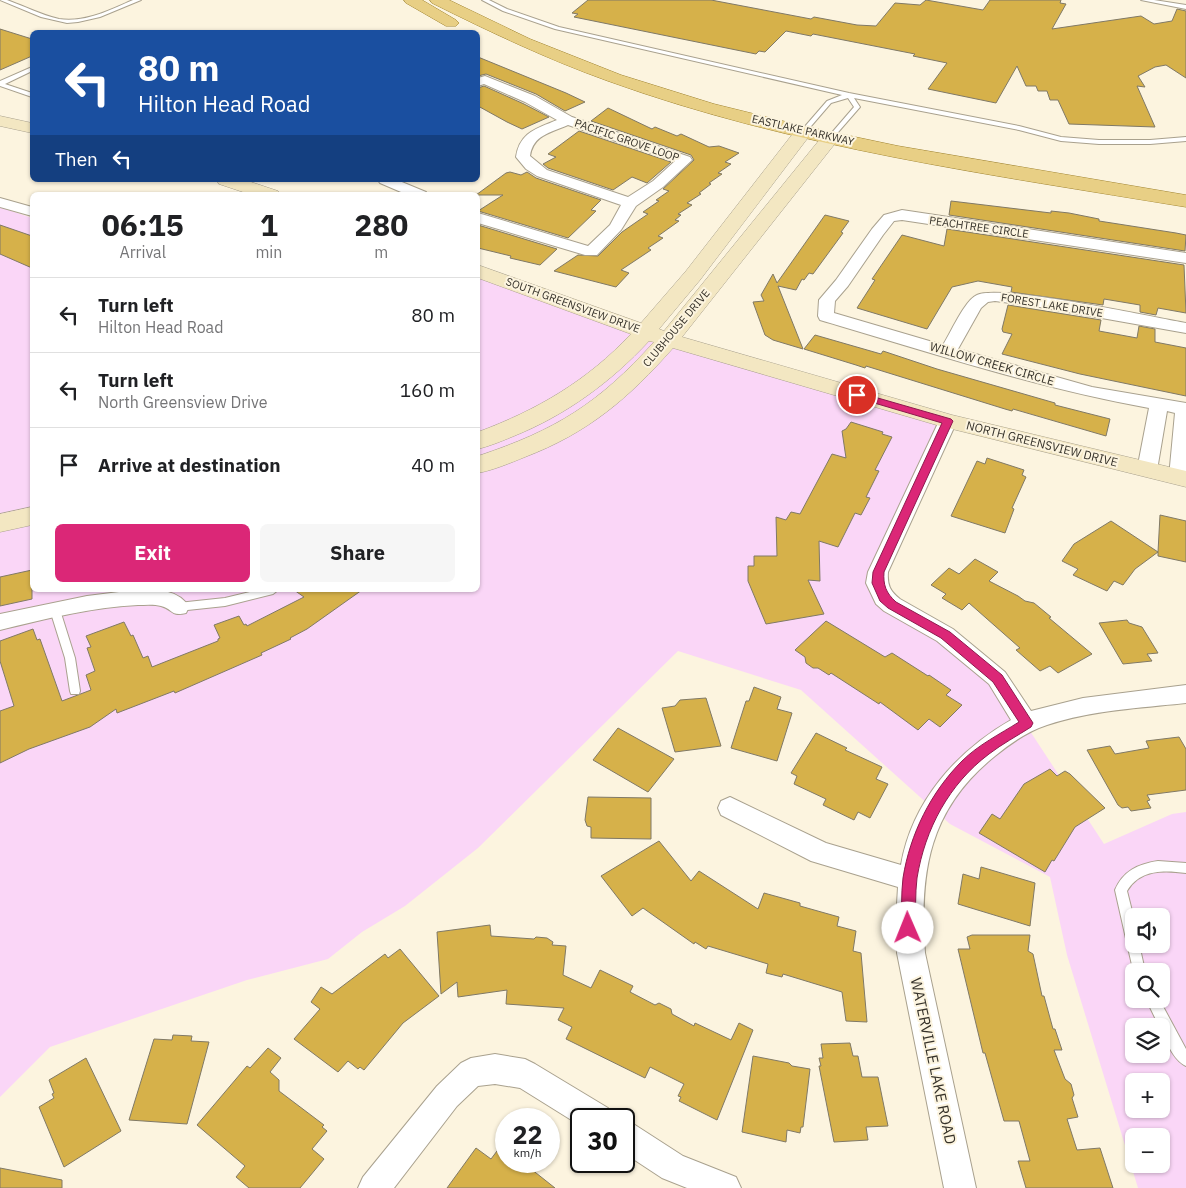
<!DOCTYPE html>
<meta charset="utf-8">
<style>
:root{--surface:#fff;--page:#f6f6f6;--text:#202124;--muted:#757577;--line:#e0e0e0;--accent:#db2777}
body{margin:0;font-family:"IBM Plex Sans",sans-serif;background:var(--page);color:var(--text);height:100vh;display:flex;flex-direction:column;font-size:19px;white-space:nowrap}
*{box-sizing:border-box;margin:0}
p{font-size:16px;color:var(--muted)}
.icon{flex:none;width:28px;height:28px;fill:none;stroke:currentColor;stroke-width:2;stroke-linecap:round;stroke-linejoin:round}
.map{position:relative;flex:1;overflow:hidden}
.drawer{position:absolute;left:30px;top:192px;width:450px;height:400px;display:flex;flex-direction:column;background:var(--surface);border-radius:8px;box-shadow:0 1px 4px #0004}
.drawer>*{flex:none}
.guide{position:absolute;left:30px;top:30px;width:450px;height:152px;border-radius:8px;box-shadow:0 1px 4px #0004;background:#1a4fa0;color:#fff;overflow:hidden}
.fabs{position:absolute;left:1125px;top:908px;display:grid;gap:10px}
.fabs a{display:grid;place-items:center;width:45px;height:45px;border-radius:8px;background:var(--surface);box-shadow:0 1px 4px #0004;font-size:25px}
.speed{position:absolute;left:495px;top:1108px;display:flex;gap:10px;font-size:25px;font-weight:700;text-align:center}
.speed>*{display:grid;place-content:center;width:65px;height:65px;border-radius:50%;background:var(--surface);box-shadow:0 1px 4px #0004;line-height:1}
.speed small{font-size:12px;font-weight:400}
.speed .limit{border:2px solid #111;border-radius:8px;background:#fff;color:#111}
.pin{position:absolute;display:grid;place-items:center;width:42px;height:42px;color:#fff;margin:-21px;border:2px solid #fff;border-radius:50%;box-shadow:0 1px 5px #0007}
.me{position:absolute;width:55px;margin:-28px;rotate:359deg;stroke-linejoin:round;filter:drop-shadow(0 0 4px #0008)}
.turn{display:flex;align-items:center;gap:18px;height:105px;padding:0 25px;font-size:22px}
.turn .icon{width:65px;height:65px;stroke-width:2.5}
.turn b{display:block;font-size:35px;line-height:42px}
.then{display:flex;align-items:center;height:48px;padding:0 25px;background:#0003;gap:10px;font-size:19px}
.eta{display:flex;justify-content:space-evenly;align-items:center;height:85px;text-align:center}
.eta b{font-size:30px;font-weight:700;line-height:35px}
.button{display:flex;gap:10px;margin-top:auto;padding:10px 25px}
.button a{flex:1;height:58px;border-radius:8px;background:var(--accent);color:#fff;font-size:20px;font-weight:700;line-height:58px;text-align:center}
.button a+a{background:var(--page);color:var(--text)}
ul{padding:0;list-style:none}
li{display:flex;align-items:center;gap:15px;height:75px;padding:0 25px;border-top:1px solid var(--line)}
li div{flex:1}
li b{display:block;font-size:19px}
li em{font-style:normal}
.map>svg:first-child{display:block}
.green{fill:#fad6f7;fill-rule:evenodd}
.building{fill:#d6b14a;stroke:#807966}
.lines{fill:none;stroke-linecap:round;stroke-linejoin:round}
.lane-casing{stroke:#a9a18e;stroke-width:2}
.street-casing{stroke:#a9a18e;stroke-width:2}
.secondary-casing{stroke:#a9a18e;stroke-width:1}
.primary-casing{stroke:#9f8330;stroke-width:1}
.lane{fill:#fff;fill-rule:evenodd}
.street{fill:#fff;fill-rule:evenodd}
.secondary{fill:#f3e7c2;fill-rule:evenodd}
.primary{fill:#e8cf85;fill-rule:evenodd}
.route{fill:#db2777;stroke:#8e194d}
.labels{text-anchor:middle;stroke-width:4;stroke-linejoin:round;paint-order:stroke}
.far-street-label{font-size:11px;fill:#36322a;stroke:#fcf4df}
.street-label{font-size:12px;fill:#36322a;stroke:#fcf4df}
.near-street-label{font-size:15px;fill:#36322a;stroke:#fcf4df}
</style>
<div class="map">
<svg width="1186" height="1188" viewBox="0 0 1186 1188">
<rect width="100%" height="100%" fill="#fcf4df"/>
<path class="green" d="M0,207L32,218V590H478V275L605,321L949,420L873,578L945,644L974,667L1026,725L1104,844L1172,814L1186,812V1188H1138L1067,955L1050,877L950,824L801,690L678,651L478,848L405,906L362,932L328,959L247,980L50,1047L0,1097ZM1134,916H1161V944H1134ZM1134,971H1161V999H1134ZM1134,1026H1161V1054H1134ZM1134,1081H1161V1109H1134ZM1134,1136H1161V1164H1134Z"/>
<path class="building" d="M588,0H711L811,19L814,17L857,25L876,26L895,3L920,5L926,0L983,10L990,0H1061L1060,3L1066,4L1052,29L1141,16L1154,24L1172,21L1177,9L1186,11V78L1166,65L1155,67L1138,76L1145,87L1137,86L1155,127L1069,124L1058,100H1050L1047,91H1038L1036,86H1026L1017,66L996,103L928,89L947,63L913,56L915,54L813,34L811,36L786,31L765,52L759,51L756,54L574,17L578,14L572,13Z
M0,29L32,39V56L0,70Z
M478,57L566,93L585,102L565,111L536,94L486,74L478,76Z
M484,86L524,104L549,117L522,129L507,122L478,106V88Z
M608,108L652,129L655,127L677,136L681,134L709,147L719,146L739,153L725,162L731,164L718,173L722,174L709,183L711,184L699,193L701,194L687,203L692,205L678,214L681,215L675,220L679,221L658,236L663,238L648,248L651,250L621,270L629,273L616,287L554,271L578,255L598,256L622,232L648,214L643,212L659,201L656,200L669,191L663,189L694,160L691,155L591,121Z
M579,131L671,162L647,183L632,177L613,190L548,168L543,164L556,157L548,154Z
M510,172L521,175L527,172L536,178L601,200L591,210L596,211L568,238L478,211L503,195H476L506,173Z
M951,201L1051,213V211L1069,213L1099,219V221L1176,233L1186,235L1185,251L949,215Z
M825,215L849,221L841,232L843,233L813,274L809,273L804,280L802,279L796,290L778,286L803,349L773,340L765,335L753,302L764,301L761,295L773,274L777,283Z
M0,225L32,236V268L0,254Z
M478,225L557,249L540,265L510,258L511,256L478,248Z
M947,229L1184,265L1186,313L1158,308L1156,315L1140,312V305L1104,299L1103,305L1011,292L1012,287L978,281L952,287L927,329L857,308L875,280L872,279L902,235L944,246Z
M1008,305L1101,320L1099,331L1137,338L1139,326L1155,329V342L1186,348V396L1080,374L1002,354L1012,334L1003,332L1002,329Z
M815,335L881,354L883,351L937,369L1055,403V405L1110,419L1106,436L1013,409L1012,411L1005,409L866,366L865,368L856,365L804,349Z
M851,422L883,432L882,434L892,437L875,470L879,471L866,497L870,498L861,515L855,513L838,547L819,541L820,581L808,580L824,614L766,624L748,581V566H754V556H777L776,517L786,520L791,512L800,514L832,454L846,458L842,431L846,429Z
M987,458L1024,470L1022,475L1026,477L1012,508L1014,509L1005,533L951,516L977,461L985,464Z
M1160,515L1186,521V562L1158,556V552L1135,569L1123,585L1114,581L1107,591L1073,575L1078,569L1062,561L1074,544L1111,521L1158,552Z
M975,559L998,572L989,581L1018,596L1025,601L1034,603L1051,617L1049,618L1092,654L1058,673L1050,666L1040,671L1016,650L1020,648L969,603L962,610L942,598L946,594L931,585L949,568L959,574Z
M32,570V599L0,606V577Z
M294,590H362L307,629L290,638L291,639L261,653L262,655L175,693L174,691L117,713L116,709L90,727L29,749L0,763V711L14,706L0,661V641L33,629L37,640L40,639L62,701L91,690L86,675L95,671L87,648L91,647L86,636L124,622L131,636L133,635L143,658L148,656L152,667L218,641V639L220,638L214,625L239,616L244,625L246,624L247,626L304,597Z
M1127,620L1129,623L1142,627L1158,653L1147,654L1152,661L1123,664L1099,623Z
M826,621L885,657L892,653L928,676L929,675L951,690L946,695L962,705L940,727L929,719L918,730L880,702L879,704L831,673L829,675L818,668H813L806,663L805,657L795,650Z
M754,687L781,697L777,709L792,713L777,761L731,748L746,701H749Z
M706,698L721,746L675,752L662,708L675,706L680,700Z
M618,728L674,759L648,792L593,760Z
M816,733L847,748L845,750L882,767L876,779L888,784L870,818L858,812L854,820L823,805L826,799L794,784L797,776L791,773Z
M1179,737L1186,749V790L1147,795L1150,800L1147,801L1151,808L1131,811L1128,807L1122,808L1118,805L1087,750L1110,746L1115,754L1149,748L1146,741Z
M1050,769L1057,776L1065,771L1070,774L1105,808L1075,827L1054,861L1052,860L1045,872L979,833L992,814L1000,819L1024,784Z
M588,797L651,798V839L591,838V827L587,826L585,820Z
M659,841L691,881L699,871L758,909L764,893L800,903V906L839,917L837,926L856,931L853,951L861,953L867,1022L846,1021L842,992L783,974L782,977L766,973L768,964L708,946L706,949L695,942L694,944L643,908L632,916L601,876Z
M981,867L1035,883L1030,926L958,904L963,874L979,879Z
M490,925L491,936L534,939L536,937L547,938L553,942L552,945L566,946L563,975L591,988L600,970L633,986L630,992L655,1005L659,1003L671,1009L672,1014L694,1026L695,1023L731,1040L739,1023L753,1030L717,1120L679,1101L681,1097L678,1096L684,1084L650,1067L645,1078L566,1039L572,1027L558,1020L564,1008L506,1004L507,990L458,997L457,982L441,994L437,932Z
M972,935H1030L1028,951L1033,954L1042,996H1044L1053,1029H1055L1062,1050H1054L1065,1079L1071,1084L1074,1095L1072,1098L1078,1117L1067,1119L1077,1150L1100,1148L1113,1188H1026L1018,1161H1030L1019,1121H1004L985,1053H983L958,949H970L967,937Z
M400,949L439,996L403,1023L364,1070L360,1067L358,1069L348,1061L338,1072L294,1039L320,1009L311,1002L321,987L332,994L385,954L388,958Z
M173,1035L192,1036L191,1041L209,1042L187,1124L129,1120L154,1039L172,1040Z
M850,1043L853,1056H858L862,1077H878L888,1126L866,1127L868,1140L834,1142L819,1066H821L819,1058H823L821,1044Z
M268,1048L281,1058L270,1072L279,1080V1091L324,1125L322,1127L327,1131L312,1149L324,1159L300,1188H249L236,1177L245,1166L197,1125L247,1066L250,1068Z
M753,1056L789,1063L792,1066L810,1069L803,1127H801L800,1133L787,1130L786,1142L742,1132Z
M86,1058L121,1131L64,1167L39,1107L54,1098L52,1094L54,1093L49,1080Z
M506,1139V1161H521L555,1188H447L476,1148L491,1159Z
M0,1168L62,1180V1188H0Z"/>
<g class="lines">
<g class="lane-casing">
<path id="lane" d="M0,0H7C24,6 41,15 59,19C85,23 110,10 133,0H141L100,17L78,22L67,23L41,17Z
M482,0H489L507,9L559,27L849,93L1019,126L1061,137L1099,140H1150L1186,137V141L1150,144H1099L1061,141L1019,130L854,98L860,107L833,138H829V136L854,107L848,98L831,103L806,132L801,131L827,101L842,95L555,29L503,11Z
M1141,0H1154L1186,5V9Z
M32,67V71L5,84L32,93V97L0,86V81Z
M258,590H278L273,594L225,606L178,611L173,607L178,603L225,598Z
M55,606L60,610L75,658L80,691L79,694H71L70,691L65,658L50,610Z
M1158,861L1186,863V873C1164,870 1140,869 1127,891L1134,919V944H1139L1145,971H1134V974L1115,890C1123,871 1138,864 1158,861Z
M1146,999H1159L1186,1049V1066C1173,1060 1167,1042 1161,1030V1026H1159Z"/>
</g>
<g class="street-casing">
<path id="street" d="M485,76L535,96L572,117L690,157L692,160L663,187L636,206L621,230L597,255H585L478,223V213L588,246L610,225L621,205L537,176L526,169L516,157C520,132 536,129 557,120L525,102L484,84L478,86V78ZM568,125L675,161L653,181L628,197L547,170L530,156C533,135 550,133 568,125Z
M378,180H397L426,192L428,195H408L380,183Z
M0,198L32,207V216L0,207Z
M902,210L1186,253V263L902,220L894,221L883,235L848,286L835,301L834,313L943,345C951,332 965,300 977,295C1000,284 1152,317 1186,323V333L1034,306L995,301L988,302L981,308L958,349L1092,387L1186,403V482L1179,483L1172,482L1169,477L1175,413L1167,411L1157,470L1154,474L1147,476L1140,474L1137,470L1149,408C1037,388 929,352 820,320L818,316L819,300L836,280L872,229L884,215Z
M948,415L955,417L957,421L888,572C887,585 890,591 900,599L953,629L1005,672L1031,711L1083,698L1186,685V703C1140,708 1092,710 1047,725C1028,731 1011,743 995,756C929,809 919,872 925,953L976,1188H944L897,953L896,921L898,887L811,861L721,815L718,808L721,801L730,797L826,843L901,865C912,801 957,751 1011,720L989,684L937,641L884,611L876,604L866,583L868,572L939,421L941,417Z
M135,590C155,590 178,588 189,607L186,613C171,617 173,609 161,606C154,604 145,605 138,605C92,607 45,619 0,630V614L87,596Z
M495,1054L525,1059L535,1064L608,1108L612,1119H581V1126L520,1088L495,1084L478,1086L457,1106L394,1188H358L363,1177L437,1086L461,1063L471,1058Z
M624,1121L635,1125L683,1156L736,1177L741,1188H687L662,1178L624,1153Z"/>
</g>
<g class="secondary-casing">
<path id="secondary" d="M0,116L32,123V133L0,126Z
M804,126L810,127L813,131L810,135L700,280L659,329L664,331L825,133L831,132L837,133L840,137L837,141L682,337L952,415L1186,471V487L940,426L673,348C629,398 588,433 525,457C510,463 494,470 478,473V456C556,430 598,404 654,342L649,341C611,382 566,415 514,436C502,441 490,446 478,449V432C537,410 587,381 631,334L478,278V265L641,323L686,271L798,127Z
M217,180H245L278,191L281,195H252L219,184Z
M32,507V525L0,532V514Z"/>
</g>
<g class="primary-casing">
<path id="primary" d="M404,0H422L456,20L459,23L456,26H446L406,3Z
M430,0H449L530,39L621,75L714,104L803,126L898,146L1186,195V207C993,175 793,148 608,81C547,59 490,32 432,3Z"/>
</g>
<use href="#lane" class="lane"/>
<use href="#street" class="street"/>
<use href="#secondary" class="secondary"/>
<use href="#primary" class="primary"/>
</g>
<path class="route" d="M857,392L951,419L953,421L884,572C883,585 886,593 896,602L950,632L1002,675L1033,723L1031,727C1017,736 1002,744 989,754C949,784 925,829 917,878C915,894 916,911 915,928L913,932L908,934L903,932L901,928C902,911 901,894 903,878C910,834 931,792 962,761C978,745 1000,734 1019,722L993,682L941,638L888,608L880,601L872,583L873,572L942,423L854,397V393Z"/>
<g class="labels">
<g class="far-street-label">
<text transform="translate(803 130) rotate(13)" y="4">EASTLAKE PARKWAY</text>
<text transform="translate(627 140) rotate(19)" y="4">PACIFIC GROVE LOOP</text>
<text transform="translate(979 227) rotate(8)" y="4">PEACHTREE CIRCLE</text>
<text transform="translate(573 305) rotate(20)" y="4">SOUTH GREENSVIEW DRIVE</text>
<text transform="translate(1052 305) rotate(9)" y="4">FOREST LAKE DRIVE</text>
<text transform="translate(676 328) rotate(-50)" y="4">CLUBHOUSE DRIVE</text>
</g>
<g class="street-label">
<text transform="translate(992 364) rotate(16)" y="4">WILLOW CREEK CIRCLE</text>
<text transform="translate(1042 444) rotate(14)" y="4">NORTH GREENSVIEW DRIVE</text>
</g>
<g class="near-street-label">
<text transform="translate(933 1061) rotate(78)" y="5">WATERVILLE LAKE ROAD</text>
</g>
</g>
</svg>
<div class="fabs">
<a><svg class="icon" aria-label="sound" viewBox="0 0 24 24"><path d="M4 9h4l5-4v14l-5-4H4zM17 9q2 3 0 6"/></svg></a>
<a><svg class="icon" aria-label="search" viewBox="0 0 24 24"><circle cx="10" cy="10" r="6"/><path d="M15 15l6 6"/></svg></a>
<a><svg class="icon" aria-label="layers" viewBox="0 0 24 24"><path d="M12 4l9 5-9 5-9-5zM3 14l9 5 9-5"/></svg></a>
<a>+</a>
<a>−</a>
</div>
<div class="speed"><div>22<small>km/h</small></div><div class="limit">30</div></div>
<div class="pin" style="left:857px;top:395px;background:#d93025"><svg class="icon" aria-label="arrive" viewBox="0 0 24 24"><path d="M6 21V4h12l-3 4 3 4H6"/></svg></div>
<svg class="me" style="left:908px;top:928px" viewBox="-20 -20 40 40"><circle r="19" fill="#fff"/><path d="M0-13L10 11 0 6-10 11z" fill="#db2777"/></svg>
<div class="guide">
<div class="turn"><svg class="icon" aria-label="left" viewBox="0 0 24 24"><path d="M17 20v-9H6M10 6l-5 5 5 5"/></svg><div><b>80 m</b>Hilton Head Road</div></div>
<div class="then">Then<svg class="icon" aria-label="left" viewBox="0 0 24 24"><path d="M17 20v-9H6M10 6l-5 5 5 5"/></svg></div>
</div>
<section class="drawer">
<div class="eta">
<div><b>06:15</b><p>Arrival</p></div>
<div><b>1</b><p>min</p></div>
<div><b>280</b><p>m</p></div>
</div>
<ul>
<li><svg class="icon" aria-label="left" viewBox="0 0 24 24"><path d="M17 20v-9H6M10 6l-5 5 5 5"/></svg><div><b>Turn left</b><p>Hilton Head Road</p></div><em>80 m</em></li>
<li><svg class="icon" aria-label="left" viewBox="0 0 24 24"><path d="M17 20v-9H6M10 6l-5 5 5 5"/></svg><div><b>Turn left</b><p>North Greensview Drive</p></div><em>160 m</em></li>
<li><svg class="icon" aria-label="arrive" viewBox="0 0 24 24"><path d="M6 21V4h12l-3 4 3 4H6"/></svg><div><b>Arrive at destination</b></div><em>40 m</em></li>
</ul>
<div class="button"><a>Exit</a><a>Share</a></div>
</section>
</div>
